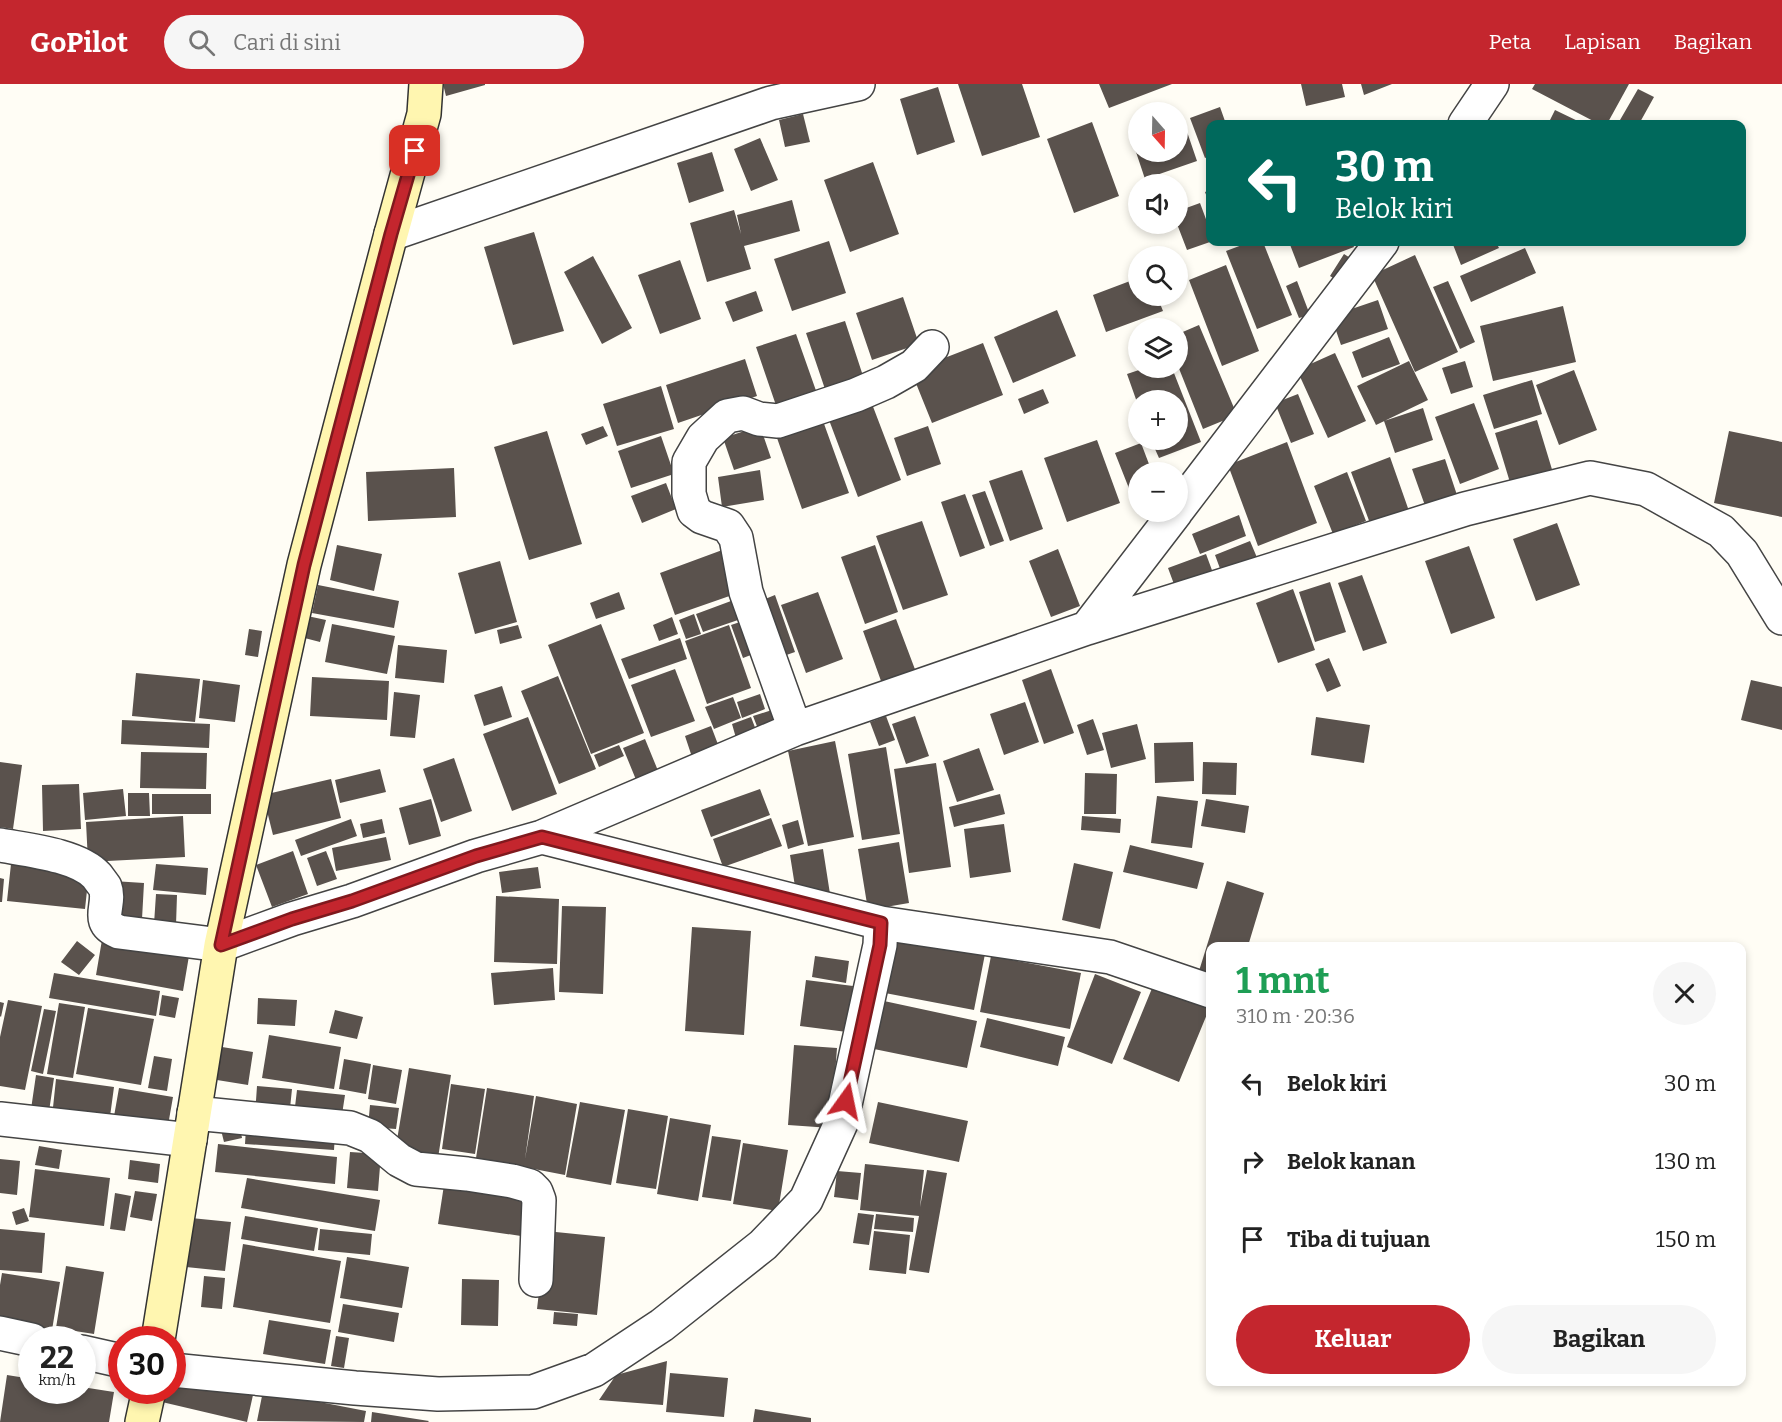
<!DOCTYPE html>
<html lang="id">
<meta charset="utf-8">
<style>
:root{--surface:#fff;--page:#f6f6f6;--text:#222;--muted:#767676;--accent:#c4262e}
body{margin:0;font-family:Bitter,serif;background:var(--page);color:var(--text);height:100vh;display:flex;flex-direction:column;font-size:22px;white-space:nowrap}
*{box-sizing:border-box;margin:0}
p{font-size:20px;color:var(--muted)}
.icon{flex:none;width:33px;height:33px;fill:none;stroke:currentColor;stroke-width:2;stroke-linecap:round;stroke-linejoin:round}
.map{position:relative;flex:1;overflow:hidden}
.drawer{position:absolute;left:1206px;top:858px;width:540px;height:444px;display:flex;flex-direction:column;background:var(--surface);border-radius:12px;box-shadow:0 3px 9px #0003}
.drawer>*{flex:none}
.banner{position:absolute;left:1206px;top:36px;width:540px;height:126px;border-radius:12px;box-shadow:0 3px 9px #0003;background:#00695c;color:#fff;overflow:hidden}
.needle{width:39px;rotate:160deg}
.controls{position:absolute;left:1128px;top:18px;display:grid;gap:12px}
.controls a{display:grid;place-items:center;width:60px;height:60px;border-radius:50%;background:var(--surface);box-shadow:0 3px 9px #0003;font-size:30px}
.speed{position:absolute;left:18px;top:1242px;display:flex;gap:12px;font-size:30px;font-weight:700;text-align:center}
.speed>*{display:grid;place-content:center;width:78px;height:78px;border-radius:50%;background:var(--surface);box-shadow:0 3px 9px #0003;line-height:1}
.speed small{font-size:15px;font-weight:400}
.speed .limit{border:9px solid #d22;background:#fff;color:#111}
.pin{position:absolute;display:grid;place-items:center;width:51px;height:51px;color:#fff;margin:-26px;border-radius:12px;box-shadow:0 3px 9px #0006}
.me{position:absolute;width:66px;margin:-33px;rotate:12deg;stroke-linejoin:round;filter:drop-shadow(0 0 4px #0008)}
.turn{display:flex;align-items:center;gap:21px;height:126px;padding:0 30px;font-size:27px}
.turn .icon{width:78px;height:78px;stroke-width:2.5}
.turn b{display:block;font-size:42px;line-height:51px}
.round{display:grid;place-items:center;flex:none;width:63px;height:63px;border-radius:32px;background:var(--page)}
.headline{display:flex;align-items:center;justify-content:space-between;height:102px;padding:0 30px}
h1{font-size:36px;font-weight:700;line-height:45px;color:#1e9e55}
.primary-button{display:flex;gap:12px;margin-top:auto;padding:12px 30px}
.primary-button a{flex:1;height:69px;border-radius:36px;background:var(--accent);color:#fff;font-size:24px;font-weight:700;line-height:69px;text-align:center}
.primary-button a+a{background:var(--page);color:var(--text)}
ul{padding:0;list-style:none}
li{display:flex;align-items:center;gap:18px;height:78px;padding:0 30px}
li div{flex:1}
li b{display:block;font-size:22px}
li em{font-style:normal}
header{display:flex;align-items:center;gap:36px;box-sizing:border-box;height:84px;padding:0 30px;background:var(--accent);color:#fff}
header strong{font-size:28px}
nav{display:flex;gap:33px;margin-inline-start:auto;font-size:21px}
.search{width:420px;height:54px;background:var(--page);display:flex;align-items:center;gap:15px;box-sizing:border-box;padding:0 21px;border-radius:33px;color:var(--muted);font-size:22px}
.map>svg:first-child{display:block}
.building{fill:#5a524d}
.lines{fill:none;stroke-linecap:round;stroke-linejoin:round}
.street-casing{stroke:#444;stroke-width:36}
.secondary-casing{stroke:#333;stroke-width:36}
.street{stroke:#fff;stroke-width:33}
.secondary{stroke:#fff6b0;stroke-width:33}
.route-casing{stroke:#7f191e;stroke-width:15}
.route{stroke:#c4262e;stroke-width:10}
</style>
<header>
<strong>GoPilot</strong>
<div class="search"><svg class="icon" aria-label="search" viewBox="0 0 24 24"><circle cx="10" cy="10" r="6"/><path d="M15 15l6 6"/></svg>Cari di sini</div>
<nav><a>Peta</a><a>Lapisan</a><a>Bagikan</a></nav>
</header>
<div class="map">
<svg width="1782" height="1338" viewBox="0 0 1782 1338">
<rect width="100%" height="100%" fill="#fffdf5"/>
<path class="building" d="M443,0H485V1L446,12Z
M958,0H1022L1040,53L982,72Z
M1099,0H1172L1109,24Z
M1301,0H1342L1345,13L1306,22Z
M1361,0H1392L1364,11Z
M1535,0H1629L1607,40H1599L1532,5Z
M938,3L955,58L917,71L900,15Z
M1638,5L1654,13L1639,40H1628L1620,36Z
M1220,23L1226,40H1210V72L1205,74L1190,34Z
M1555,26L1584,40H1548Z
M803,30L810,58L785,63L779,36Z
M1183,36L1197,77L1145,95L1131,53L1138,50V68H1178V37Z
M1092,38L1119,112L1074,129L1047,55Z
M760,54L778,96L751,107L734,65Z
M712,68L724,107L689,119L677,79Z
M873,78L899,150L850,168L824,96Z
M1210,106V121L1205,108Z
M792,116L800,147L744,162L751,185L707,198L690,139L734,126L741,150L737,131Z
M1200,119L1210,146V158L1187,166L1177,140L1178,127Z
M534,148L564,247L513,261L484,163Z
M829,157L846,209L792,227L774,175Z
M1250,158H1263L1292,231L1257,245L1226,167Z
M1289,158H1352L1354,163L1299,184Z
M1452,158H1496L1499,164L1461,181Z
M1525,164L1536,189L1471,218L1460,192Z
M1344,170L1355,177L1341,199L1330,192Z
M1415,171L1458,268L1415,288L1372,191Z
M593,172L632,244L602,260L564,188Z
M680,176L701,235L660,250L638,191Z
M1226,181L1259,267L1222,282L1189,196Z
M1138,194V212H1157L1163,227L1106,248L1093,211Z
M1297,197L1310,231L1299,234L1286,202Z
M1448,197L1475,258L1460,265L1433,203Z
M756,207L763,227L733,238L725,218Z
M903,213L919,260L872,276L856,229Z
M1378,216L1388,245L1341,261L1331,232Z
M1563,222L1576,278L1493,297L1480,242Z
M1057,226L1076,272L1013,299L994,253Z
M845,237L865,298L827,311L806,249Z
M1199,241L1237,331L1203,345L1178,282V250Z
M796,250L820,318L780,333L756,263Z
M1389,253L1400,280L1362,294L1352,268Z
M983,259L1003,311L932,339L911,287Z
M1335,269L1366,337L1328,354L1297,286Z
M745,275L757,312L678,339L666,301Z
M1409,277L1428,316L1376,341L1357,302Z
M1465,277L1473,303L1451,310L1442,284Z
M1145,284H1172L1201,358L1159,374L1151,356H1178V316H1138V321L1127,290Z
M1574,286L1597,346L1559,361L1536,301Z
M1532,296L1542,330L1494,345L1483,311Z
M661,302L674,345L617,362L603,320Z
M1043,305L1049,319L1024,330L1018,315Z
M1298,310L1314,350L1291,359L1275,319Z
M1474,319L1499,385L1460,400L1435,333Z
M872,320L901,396L858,413L829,336Z
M1423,324L1433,356L1395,369L1384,337Z
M1537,336L1554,392L1512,405L1495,349Z
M823,337L849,409L802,425L777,354Z
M603,342L608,352L586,361L581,350Z
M760,342L771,374L734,386L723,354Z
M928,342L941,380L907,392L894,354Z
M547,347L582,460L529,476L494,363Z
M1729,347L1782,358V433L1714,419Z
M661,352L674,390L631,404L618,367Z
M1097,356L1120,419L1067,438L1044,374Z
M1287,358L1317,439L1258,462L1228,381Z
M1141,359L1152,388H1138V410L1132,412L1115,369Z
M1390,373L1409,427L1371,442L1351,388Z
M1445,375L1460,420L1428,430L1412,385Z
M454,384L456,433L368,437L366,388Z
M760,386L764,416L722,423L718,393Z
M1022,386L1043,445L1010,457L989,397Z
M1347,388L1366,437L1333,450L1314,402Z
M666,399L676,425L642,439L631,412Z
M985,407L1004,457L990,462L972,411Z
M965,410L985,464L960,473L941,418Z
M1239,431L1246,452L1200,470L1192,450Z
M922,437L948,511L903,526L876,452Z
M1557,439L1580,501L1536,517L1513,455Z
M1250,457L1261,483L1225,498L1215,471Z
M337,461L382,470L374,507L330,496Z
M875,461L898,528L865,540L841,473Z
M1469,462L1495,534L1451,550L1425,477Z
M725,465L741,508L675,531L660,489Z
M1058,465L1080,522L1051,533L1029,477Z
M1206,470L1216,497L1178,511L1168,484Z
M500,477L517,538L475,550L458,489Z
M1362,491L1387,559L1363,567L1338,499Z
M1330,498L1346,548L1315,558L1299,508Z
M318,501L399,517L394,544L312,529Z
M1293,505L1315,566L1278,579L1256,519Z
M619,508L625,525L596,535L590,519Z
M818,508L843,575L806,589L781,521Z
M775,511L795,568L772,576L753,520Z
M731,517L738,536L703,548L696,530Z
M298,530L326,536L320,558L293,551Z
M694,530L701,550L686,555L679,536Z
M672,533L678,550L659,557L653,541Z
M896,535L919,596L885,608L863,547Z
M743,537L756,569L743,574L731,541Z
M332,540L395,552L387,590L325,578Z
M601,540L644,649L591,670L548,561Z
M518,541L522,554L500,560L497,546Z
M729,541L751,604L707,620L685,557Z
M249,545L262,547L258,573L245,571Z
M680,554L687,575L629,595L621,575Z
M398,561L447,566L444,599L395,594Z
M1329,574L1341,602L1327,608L1315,580Z
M675,585L695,637L651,653L631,601Z
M1051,585L1074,649L1044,660L1022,596Z
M136,589L200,595L195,638L132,632Z
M558,592L596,685L559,700L521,607Z
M312,593L389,597L387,636L310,632Z
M203,596L240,601L235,638L199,634Z
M1751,596L1782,603V646L1741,636Z
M502,602L512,633L484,642L474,611Z
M394,608L420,611L415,654L390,652Z
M760,610L765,625L742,634L737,618Z
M733,613L741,634L714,645L705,623Z
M1025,618L1039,658L1004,671L990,630Z
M772,626L778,643L760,650L753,632Z
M886,632L895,656L879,662L870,638Z
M915,632L929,672L906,680L892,640Z
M528,633L557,710L512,727L483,650Z
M751,633L756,646L736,654L732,640Z
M1316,633L1370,641L1364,679L1311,671Z
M1093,635L1104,666L1087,671L1077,641Z
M122,636L210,640L209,664L121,660Z
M1137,640L1146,675L1111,684L1102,649Z
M711,642L719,663L692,673L685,652Z
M645,655L661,694L639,703L623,664Z
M835,657L854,753L808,762L788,667Z
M1193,658L1194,697L1155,699L1154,659Z
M619,661L624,672L599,683L594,671Z
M886,663L900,750L862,756L848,670Z
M979,664L994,706L957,718L943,677Z
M141,668L207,669L206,705L140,704Z
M454,674L472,727L441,738L423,685Z
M0,678L22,681L13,745L0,743Z
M1203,678L1237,679L1236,711L1202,710Z
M936,679L951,783L909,789L894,685Z
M380,685L386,708L340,719L335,696Z
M1085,689L1117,690L1116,730H1084Z
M331,695L341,734L273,751L263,711Z
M79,700L81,745L43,747L42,701Z
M123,705L126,732L85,736L83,709Z
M760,705L770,731L711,753L701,726Z
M128,709H149L150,732H128Z
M152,710H211V730H152Z
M1000,710L1005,730L954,743L949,723Z
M1157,712L1198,717L1192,764L1151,759Z
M431,715L441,752L409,761L399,724Z
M1206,715L1249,722L1245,749L1201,742Z
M183,732L185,773L88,778L86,738Z
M1082,732L1121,735L1120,749L1081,746Z
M771,734L782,762L723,783L713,755Z
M351,735L357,752L301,772L295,756Z
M382,735L385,749L363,754L360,740Z
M798,736L804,760L788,765L782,741Z
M1004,740L1011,788L970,794L964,745Z
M386,753L391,776L336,787L332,764Z
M899,758L909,819L868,826L858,765Z
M1130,761L1204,779L1197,805L1123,788Z
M823,765L830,810L797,815L790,771Z
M293,767L308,810L272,823L256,781Z
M326,767L337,795L317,802L307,774Z
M1074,779L1113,788L1100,845L1062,836Z
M11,780L89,788L85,825L7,817Z
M156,780L208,784L206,811L153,806Z
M538,783L541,804L502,809L499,788Z
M0,794L4,795L2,818H0Z
M113,797L144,799L142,835L111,833Z
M1227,797L1264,809L1248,862H1210V891L1199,887Z
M156,810L177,811L176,841L154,840Z
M496,812L559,815L557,880L494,878Z
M562,822L606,823L603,910L559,908Z
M692,843L751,847L744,951L685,947Z
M103,850L190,866L183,907L96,891Z
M896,853L985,870L974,926L885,909Z
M77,857L95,871L79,891L61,878Z
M815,872L849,877L846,899L812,893Z
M991,872L1081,889L1070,945L980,928Z
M553,884L555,916L494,921L491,889Z
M54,889L160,907L156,932L49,914Z
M1095,890L1141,908L1112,980L1067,963Z
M806,896L853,902L847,948L800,942Z
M1155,897L1210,923L1179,998L1123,975Z
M162,911L179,914L175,934L159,931Z
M258,914L297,916L295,942L257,940Z
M8,916L42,922L25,1006L0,1002V953Z
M884,917L977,937L967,984L874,965Z
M0,918L4,919L1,933L0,932Z
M59,919L85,923L73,994L47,990Z
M88,924L154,935L141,1001L76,990Z
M44,925L56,927L43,990L31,987Z
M335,926L363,933L357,955L329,949Z
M987,934L1065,953L1058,982L980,963Z
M269,951L341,963L334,1005L262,994Z
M794,961L837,964L831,1044L788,1041Z
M222,963L253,968L248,1001L217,996Z
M154,972L172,975L167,1007L148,1004Z
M344,975L371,980L366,1010L339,1005Z
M373,981L402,986L396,1020L368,1015Z
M409,984L451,991L438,1074L395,1068Z
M36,991L54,994L48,1034L30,1032Z
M56,995L114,1003L109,1040L52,1033Z
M451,1000L485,1005L475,1070L442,1065Z
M257,1002L292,1005L289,1034L255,1031Z
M119,1004L173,1013L167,1047L113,1038Z
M487,1004L534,1012L525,1075L536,1012L577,1020L565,1091L476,1074Z
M297,1006L345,1011L341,1037L294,1031Z
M580,1018L625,1026L611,1101L566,1093Z
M878,1018L968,1037L959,1078L869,1059Z
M370,1021L399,1024L396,1045L368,1043Z
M628,1025L668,1032L656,1105L616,1099Z
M670,1034L711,1041L698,1117L657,1110Z
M239,1038L242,1054L224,1058L220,1042Z
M246,1044L335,1050L334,1066L245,1060Z
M712,1052L741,1056L731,1117L702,1113Z
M743,1059L788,1066L778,1127L733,1120Z
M218,1060L337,1073L335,1100L215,1088Z
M39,1062L62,1066L59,1085L35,1081Z
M350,1068L381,1070L378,1107L347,1104Z
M0,1075L20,1077L17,1111L0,1109Z
M130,1076L160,1080L158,1099L128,1095Z
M865,1080L924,1086L920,1123L927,1086L947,1089L929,1189L909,1186L919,1132L860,1126Z
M35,1085L110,1094L104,1142L29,1133Z
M837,1087L861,1089L858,1116L834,1113Z
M247,1094L380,1116L375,1147L241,1124Z
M444,1101L527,1113L521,1152L438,1140Z
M135,1107L157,1110L152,1137L130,1133Z
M115,1109L131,1112L125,1147L110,1145Z
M24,1124L29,1137L16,1141L12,1128Z
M858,1129L874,1131L869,1161L853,1159Z
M876,1130L914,1134L913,1148L874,1145Z
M245,1132L318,1144L314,1167L241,1155Z
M191,1134L231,1138L225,1187L186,1183Z
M0,1145L45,1149L42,1189L0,1186Z
M320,1145L372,1150L370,1171L318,1166Z
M546,1147L605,1153L597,1231L537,1225Z
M874,1147L910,1151L906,1190L869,1186Z
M243,1160L341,1177L330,1239L233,1223Z
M347,1173L409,1183L402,1224L340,1214Z
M66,1182L104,1188L94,1250L56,1244Z
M2,1189L60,1198L52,1246L0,1239V1201Z
M204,1192L225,1194L222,1225L201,1223Z
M462,1195L499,1196L498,1242L461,1241Z
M343,1220L399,1229L394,1258L338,1248Z
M554,1228L578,1230L577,1242L553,1240Z
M269,1236L331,1246L325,1280L263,1270Z
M336,1252L349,1254L344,1284L331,1282Z
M667,1277L663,1321L599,1316L616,1291Z
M670,1289L728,1294L724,1333L666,1328Z
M7,1291L32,1295V1306H82V1303L114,1308L109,1338H0Z
M172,1292L253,1311L247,1338L162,1318L165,1306H172Z
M263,1307L366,1327L364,1338L257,1337Z
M755,1325L811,1334V1338H753Z
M372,1328L429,1337L428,1338H371Z"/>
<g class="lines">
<g class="street-casing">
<path id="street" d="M1465,40L1492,0
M391,150L771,19L858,0
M1178,425L1382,158
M1087,544L1176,428
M795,645L746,508L736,454L728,442L702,433L694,427L689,410V378L703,354L727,332L743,329L759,335L778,337L856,311L886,298L914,282L932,263
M0,761C27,766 78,771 97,792C99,795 103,800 105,803C112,821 93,838 119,848L221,861L292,835L352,817L476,772L542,753L795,645L1087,544L1465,425L1590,394L1646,405L1721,447L1742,469L1782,534
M881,839L1110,873L1210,907
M194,1029L350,1044L370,1052L399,1076L416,1085L467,1090L512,1097L530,1102L536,1108L539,1116L536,1196
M0,1035L190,1056
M0,1249L32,1256
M82,1268L122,1277
M172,1286L355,1304L438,1310L533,1308L594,1286L662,1241L763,1161L806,1116L841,1039L880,861L881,839L542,753"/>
</g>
<g class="secondary-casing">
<path id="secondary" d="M158,1256L221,861L304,481L391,150L424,30L426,0
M142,1338L149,1306"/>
</g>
<use href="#street" class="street"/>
<use href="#secondary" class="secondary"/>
</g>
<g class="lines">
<g class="route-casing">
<path id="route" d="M415,67L391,150L304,481L221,861L292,835L352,817L476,772L542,753L881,839L880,861L846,1017"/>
</g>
<use href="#route" class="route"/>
</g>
</svg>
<div class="controls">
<a><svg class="needle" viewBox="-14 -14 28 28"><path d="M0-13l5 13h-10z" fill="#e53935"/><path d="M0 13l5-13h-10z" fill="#767676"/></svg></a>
<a><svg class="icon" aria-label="sound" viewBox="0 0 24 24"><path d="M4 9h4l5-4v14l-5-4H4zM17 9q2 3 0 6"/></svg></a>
<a><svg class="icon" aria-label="search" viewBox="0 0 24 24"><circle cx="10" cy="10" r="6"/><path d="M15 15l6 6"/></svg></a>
<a><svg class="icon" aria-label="layers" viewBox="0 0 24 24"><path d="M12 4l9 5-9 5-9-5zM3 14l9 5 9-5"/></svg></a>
<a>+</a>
<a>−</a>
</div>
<div class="speed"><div>22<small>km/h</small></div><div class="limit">30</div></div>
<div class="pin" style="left:415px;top:67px;background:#d93025"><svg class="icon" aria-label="arrive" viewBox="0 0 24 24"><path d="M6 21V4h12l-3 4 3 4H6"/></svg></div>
<svg class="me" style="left:846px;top:1017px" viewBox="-20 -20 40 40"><path d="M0-17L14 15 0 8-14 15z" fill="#c4262e" stroke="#fff" stroke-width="4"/></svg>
<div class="banner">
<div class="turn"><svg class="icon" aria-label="left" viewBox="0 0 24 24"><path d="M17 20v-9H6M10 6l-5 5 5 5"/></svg><div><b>30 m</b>Belok kiri</div></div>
</div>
<section class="drawer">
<div class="headline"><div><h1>1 mnt</h1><p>310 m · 20:36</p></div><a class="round"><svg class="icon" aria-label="close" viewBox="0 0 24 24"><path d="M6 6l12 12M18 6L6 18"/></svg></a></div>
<ul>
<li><svg class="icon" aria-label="left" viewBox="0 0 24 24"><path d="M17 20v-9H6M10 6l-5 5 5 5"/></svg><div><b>Belok kiri</b></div><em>30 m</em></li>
<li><svg class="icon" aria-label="right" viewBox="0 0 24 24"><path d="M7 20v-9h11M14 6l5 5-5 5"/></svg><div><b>Belok kanan</b></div><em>130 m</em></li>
<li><svg class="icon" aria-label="arrive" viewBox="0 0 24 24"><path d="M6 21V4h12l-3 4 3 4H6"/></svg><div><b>Tiba di tujuan</b></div><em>150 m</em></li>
</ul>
<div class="primary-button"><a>Keluar</a><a>Bagikan</a></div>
</section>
</div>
